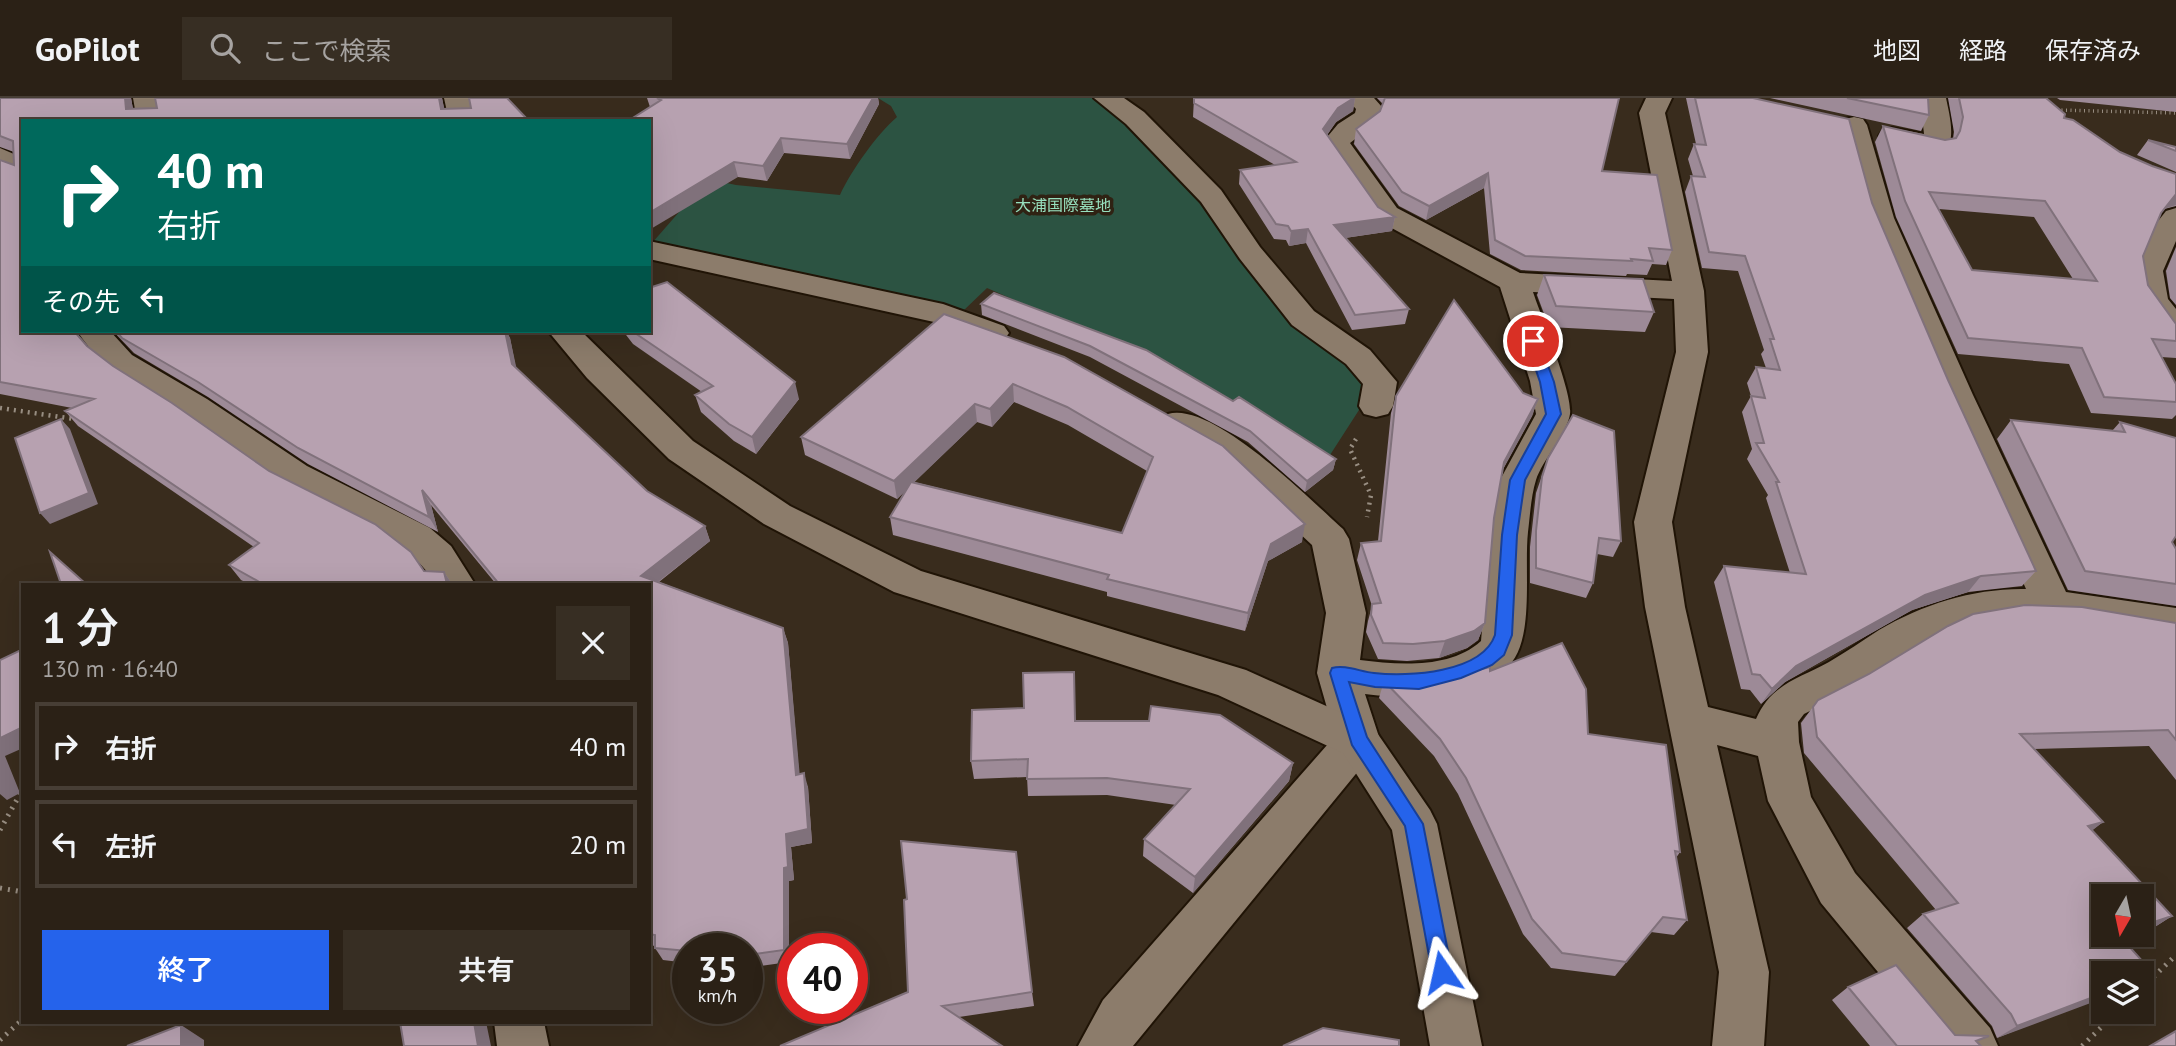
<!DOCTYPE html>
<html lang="ja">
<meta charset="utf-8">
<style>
:root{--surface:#2b2116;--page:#372e23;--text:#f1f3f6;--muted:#a6a3a1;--line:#473e35;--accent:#2563eb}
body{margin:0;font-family:"PT Sans","Noto Sans JP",sans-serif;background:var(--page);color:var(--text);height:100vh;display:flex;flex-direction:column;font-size:26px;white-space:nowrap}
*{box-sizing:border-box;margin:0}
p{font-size:23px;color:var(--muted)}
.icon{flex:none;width:38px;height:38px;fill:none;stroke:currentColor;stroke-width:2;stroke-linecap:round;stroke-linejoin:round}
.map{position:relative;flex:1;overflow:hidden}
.panel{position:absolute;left:21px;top:485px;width:630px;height:441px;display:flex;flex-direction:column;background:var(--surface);border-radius:0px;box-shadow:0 7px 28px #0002,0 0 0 2px var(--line)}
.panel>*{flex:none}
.hud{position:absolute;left:21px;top:21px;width:630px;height:214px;border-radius:0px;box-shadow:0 7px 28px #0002,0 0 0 2px var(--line);background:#00695c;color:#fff;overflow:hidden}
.needle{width:46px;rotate:189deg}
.tools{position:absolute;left:2091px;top:786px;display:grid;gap:14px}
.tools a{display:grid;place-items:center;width:63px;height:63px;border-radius:0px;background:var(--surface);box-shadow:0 7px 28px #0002,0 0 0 2px var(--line);font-size:35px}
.speed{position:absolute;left:672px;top:835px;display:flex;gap:14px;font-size:35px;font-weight:700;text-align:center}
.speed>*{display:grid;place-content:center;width:91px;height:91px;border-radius:50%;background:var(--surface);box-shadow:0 7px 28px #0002,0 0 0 2px var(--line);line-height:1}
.speed small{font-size:18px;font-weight:400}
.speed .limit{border:10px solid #d22;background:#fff;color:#111}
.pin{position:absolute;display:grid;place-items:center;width:60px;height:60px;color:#fff;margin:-30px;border:4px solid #fff;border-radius:50%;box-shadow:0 2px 7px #0007}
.me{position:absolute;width:77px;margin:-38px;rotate:349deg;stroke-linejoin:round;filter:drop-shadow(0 0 5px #0008)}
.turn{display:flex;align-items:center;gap:24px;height:147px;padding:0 21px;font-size:32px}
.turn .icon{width:91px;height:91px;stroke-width:2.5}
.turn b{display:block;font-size:49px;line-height:60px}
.then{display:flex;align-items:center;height:66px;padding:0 21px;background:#0003;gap:14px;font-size:26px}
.round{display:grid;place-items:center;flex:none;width:74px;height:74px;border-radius:0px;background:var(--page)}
.headline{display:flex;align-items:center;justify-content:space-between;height:119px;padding:0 21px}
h1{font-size:42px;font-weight:600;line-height:52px}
.cta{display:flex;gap:14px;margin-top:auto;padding:14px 21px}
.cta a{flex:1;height:80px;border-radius:0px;background:var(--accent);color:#fff;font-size:28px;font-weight:600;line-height:80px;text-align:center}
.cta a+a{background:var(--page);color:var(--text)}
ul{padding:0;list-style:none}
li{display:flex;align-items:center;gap:21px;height:88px;margin:0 14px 10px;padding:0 7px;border:4px solid var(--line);border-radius:0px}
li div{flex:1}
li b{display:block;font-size:26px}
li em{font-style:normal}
header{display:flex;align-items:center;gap:42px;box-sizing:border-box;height:98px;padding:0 35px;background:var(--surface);border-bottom:2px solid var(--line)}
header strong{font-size:33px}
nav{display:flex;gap:38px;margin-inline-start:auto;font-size:24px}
.search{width:490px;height:63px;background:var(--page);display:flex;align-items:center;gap:18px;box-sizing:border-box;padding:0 24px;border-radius:0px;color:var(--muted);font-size:26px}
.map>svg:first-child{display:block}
.green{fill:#2c5342}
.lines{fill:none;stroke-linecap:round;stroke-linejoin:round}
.minor-casing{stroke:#201406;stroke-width:4}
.tertiary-casing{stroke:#201406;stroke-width:4}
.path-far2{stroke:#988e82;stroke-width:3.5;stroke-dasharray:1 3.5;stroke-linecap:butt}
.path-far1{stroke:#988e82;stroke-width:4.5;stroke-dasharray:2 5;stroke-linecap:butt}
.path{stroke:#988e82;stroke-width:5;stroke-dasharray:2 6;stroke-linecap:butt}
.minor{fill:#8c7c6b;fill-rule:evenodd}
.tertiary{fill:#8c7c6b;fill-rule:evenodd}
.wall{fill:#9d8a97;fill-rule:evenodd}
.shaded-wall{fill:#80717b}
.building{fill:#b7a1b0;stroke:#80717b;stroke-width:2;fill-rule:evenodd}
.route{fill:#2563eb;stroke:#184099;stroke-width:2}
.labels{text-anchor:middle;stroke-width:7;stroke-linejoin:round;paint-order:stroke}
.far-park-label{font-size:16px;fill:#97e0be;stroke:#2f2213}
</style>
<header>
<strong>GoPilot</strong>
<div class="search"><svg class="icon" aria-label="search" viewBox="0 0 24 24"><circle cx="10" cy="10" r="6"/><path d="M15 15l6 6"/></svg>ここで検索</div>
<nav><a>地図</a><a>経路</a><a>保存済み</a></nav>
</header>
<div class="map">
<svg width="2176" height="948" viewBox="0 0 2176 948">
<rect width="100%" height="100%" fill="#392c1d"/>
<path class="green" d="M878,0H1097L1126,19L1357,268L1366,291L1359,312L1330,357C1218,293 1105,241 987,190L963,213L931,202L652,145L708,81L736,87L840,97C851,73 877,36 897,19L891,8Z"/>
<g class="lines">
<g class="minor-casing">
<path id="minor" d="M444,0H470L475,23H449Z
M1094,0H1124L1144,14L1221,92L1260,149L1314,213L1370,252L1397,284L1393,308L1388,316L1376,319L1364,316L1359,308L1363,286L1346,266L1292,227L1240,161L1201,104L1126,26Z
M1346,0H1374L1382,9L1376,25L1350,45L1397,110L1520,175L1672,183L1639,15L1646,0H1672L1665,15L1704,193L1708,254L1672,424L1685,509L1708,609L1756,621C1771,586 1798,581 1829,564C1846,554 1862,543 1879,532C1923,506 1975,490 2026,491L1939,297L1866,120L1841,27L1845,21L1854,19L1863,21L1867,27L1894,120L1973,297L2066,494L2176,510V542C2110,531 2023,507 1958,530C1923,544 1893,566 1861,586C1843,597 1823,606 1804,616L1798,624L1799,644L1811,699L1855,775L1990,930L1998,948H1939L1821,805L1768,703L1758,658L1717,647L1769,874L1764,948H1712L1719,874L1645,509L1634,424L1676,254L1674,201L1533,194C1541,218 1573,295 1570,316C1568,333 1542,363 1536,382C1531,398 1530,418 1528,434C1524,471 1534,536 1512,564C1488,595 1401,602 1365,596L1380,642L1373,655L1133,948H1078L1103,902L1335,638L1317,575L1326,515L1312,447L1223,364L1168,332L1163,324L1168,316C1213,303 1309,401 1343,431L1349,441L1366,515L1360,562C1399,567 1450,571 1481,543L1490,437L1500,382L1536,316L1530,283L1500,189L1377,122L1323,44L1338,26L1355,15L1356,11Z
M1920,0H1946C1949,15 1956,39 1946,53C1927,57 1902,48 1883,44L1879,38L1883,32L1892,30L1924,36Z
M0,50L23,60V80L0,70Z
M2176,110V143L2163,173L2168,201L2176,211V244L2165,241L2138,201L2133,173L2151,132L2166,113Z
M649,143L943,206L1004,228L1009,235L1004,242L993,245L934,224L649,161Z
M77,233H110L132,257L207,301L307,368L430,430L451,448L475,486H436C403,433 333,417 281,386C248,366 217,340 185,318C142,289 107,278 77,233Z
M494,924H544L549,948H497Z"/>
</g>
<g class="tertiary-casing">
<path id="tertiary" d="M133,0H159L160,17L164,23H137Z
M548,233H581L693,343L790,408L921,473L1246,572L1373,629L1430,712L1437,726L1482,948H1430L1392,732L1343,655L1218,597L894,494L764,426L669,361L587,280Z"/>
</g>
<path class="path-far2" d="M2057,12L2176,15"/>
<path class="path-far1" d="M0,310L74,321
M1356,341L1350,351L1371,397L1367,419"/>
<path class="path" d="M0,732L23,691
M0,790L23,794
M2142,890L2176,857
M0,942L23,921
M2082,948L2117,914"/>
<use href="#minor" class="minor"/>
<use href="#tertiary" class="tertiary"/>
</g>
<path class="wall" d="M0,0H131L133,11L157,10L155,0H442L444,11L471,10L507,0L23,233H75L87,248L113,268L269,373L424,473L444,474L452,486H249L241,482L229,467L254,449L78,328L65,313L72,310L0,296V62L14,67V54L0,49Z
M647,0H878L879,6L850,61L784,55L767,83L738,79L650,9Z
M1194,0H1355L1353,13L1336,24L1327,37L1378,109L1395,119L1392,133L1345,140L1409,211L1405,226L1352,232L1306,145L1289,148L1286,142L1274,141L1239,86L1240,72L1275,67L1193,19Z
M1377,0H1619L1602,73L1672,152L1666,167L1652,166L1647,177L1627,176L1626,178L1521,172L1490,156L1484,90L1426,122L1399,108L1354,46L1356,31L1380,13L1383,6Z
M1686,0H1753L1872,105L1948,282L2036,473L2022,488L1968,494L1912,512L1785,584L1761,606L1750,592L1741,591L1714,484L1724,468L1790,475L1766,400L1768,397L1747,361L1752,351L1742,314L1751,298L1747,285L1756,269L1766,270L1761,256L1764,252L1738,173L1702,170L1685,94L1691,78H1693L1688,61L1694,46H1696Z
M1770,0H1928L1929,17L1921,33Z
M1948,0H2046L2064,20L2120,54L2152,68L2176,76V108L2164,111L2160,116L2143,158L2148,187L2176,226V260L2161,259L2176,286V317L2172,321L2091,315L2069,266L1958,256L1896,119L1875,44L1883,28L1945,42L1953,41L1954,34ZM1939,111L2034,119L2073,181L1972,172Z
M2057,0H2176V14L2060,2Z
M2148,42L2176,49V74L2137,57Z
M2176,149V207L2170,200L2166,173Z
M1544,177L1654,214L1645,234L1549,229L1537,197Z
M981,206L1233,303L1336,361L1333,372L1305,394L1248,344L1090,259L982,217Z
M944,216L1302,444L1268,463L1245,533L1107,498V494L893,437L890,419L907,391L897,401L805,357L801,339ZM1014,304L1068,327L1147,373L1122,435L914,384L977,324L992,329Z
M113,233H506L510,240L516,271L647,393L705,428L710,443L659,484L783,530L788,545L799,676L808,689L812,745L791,749L794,782L789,783V864L747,870V850H688V865L663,862L655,850V848L649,847V486H496L431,407L438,434L308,366L208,299L134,255Z
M623,233H649L799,301L756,356L734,343L701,314L695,297L702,294L633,246Z
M1523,295L1538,301L1532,318L1502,373L1494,420L1485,525L1478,542L1467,550L1439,560L1407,563L1378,561L1366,534L1368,523L1372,508L1357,462L1361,445L1378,443L1391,315L1396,298Z
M2011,322L2112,333L2120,324L2176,451V508L2068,492L1997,341Z
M1548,360L1621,443L1613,459L1597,456L1593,485L1586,500L1530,485V449L1536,395Z
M2176,525V682L2149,648L2034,651L2103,724L2092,732L2172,818L2150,832L2142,835V798L2122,841L2154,876L1997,940L1992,928L1907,830L1923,816L1936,812L1804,655L1801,625L1818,602Z
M1490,573L1588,636L1680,754L1676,760L1687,822L1674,837L1651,834L1615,878L1551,870L1523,836L1458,696L1434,658L1379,600L1384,583L1450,579Z
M1075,623L1293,665L1289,683L1193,795L1143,758L1144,741L1176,707L1107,697L1028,698L1027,679L974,681L971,663Z
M1848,889L1955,937L1978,945L1981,948H1870L1832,902Z
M908,894H1032L1034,908L959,919Z"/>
<path class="shaded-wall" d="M125,0H131L135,23L126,11Z
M439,0H442L447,23L441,11Z
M873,0H878L879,6L850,61L847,46Z
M1355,0L1353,13L1336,24L1321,46L1323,31L1338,10Z
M781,40L784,55L767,83L763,68Z
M734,64L738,79L649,132V115Z
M1488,75L1484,90L1426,122L1429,108Z
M2176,96V107L2164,111Z
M1395,119L1392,133L1331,142L1334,127Z
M1308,131L1306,145L1289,148L1291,133Z
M505,233H506L510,240L519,282L512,266Z
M795,284L799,301L756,356L752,339Z
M1013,286L1014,304L992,329L990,311Z
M1538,301L1532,318L1497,382L1504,364Z
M975,306L977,324L897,401L894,383Z
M61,321L70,331L98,406L50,426L40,415Z
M1336,361L1333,372L1305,394L1307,383Z
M422,392L431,407L438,434L429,419Z
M1305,426L1302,444L1268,463L1245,533L1248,515L1271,446Z
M705,428L710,443L649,491L641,478Z
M444,474L452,486H447Z
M1981,478L1968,494L1912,512L1785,584L1761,606L1772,591L1796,568L1925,497Z
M1485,525L1478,542L1467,550L1439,560L1445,543Z
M783,530L788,545L801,691L796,677Z
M23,629V650L5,658L20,695L7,702L0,696V640Z
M1293,665L1289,683L1193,795L1195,779Z
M804,675L808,689L812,745L791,749L794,782L789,783V864L784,852V770L786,736Z
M2103,724L2084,739L2088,728Z
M2172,818L2150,832L2142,835V828Z
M2118,836H2136L2097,850Z
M2104,895V900L1997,940L2017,928Z
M474,924H486L491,948H478Z
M181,927L204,942V948H181Z"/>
<path class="building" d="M0,0H125L126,11L157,10L155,0H439L441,11L471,10L469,0H507L529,23H23V233H74L87,248L113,268L172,305L269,373L375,426L411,454L424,473L444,474L447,486H263L229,467L259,445L65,313L94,301L0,284V62L14,67L13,43L0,38Z
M657,0H873L847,46L781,40L763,68L734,64L649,115V23H628L661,2Z
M1194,0H1354L1338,10L1323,31L1378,109L1395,119L1334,127L1409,211L1355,217L1308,131L1291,133L1288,128L1276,126L1240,72L1296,64L1194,5Z
M1385,0H1619L1602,73L1657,77L1672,152L1649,150L1653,163L1631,161L1632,163L1525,158L1495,142L1488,75L1429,108L1402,94L1356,31L1380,13Z
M1695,0H1753L1849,21L1872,105L1948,282L2036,473L1981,478L1925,497L1796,568L1772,591L1760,577L1752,576L1724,468L1806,476L1776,384H1779L1756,345H1764L1751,298L1765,300L1756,269L1780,272L1770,241H1774L1745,158L1709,154L1691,78L1705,79L1694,46L1706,47Z
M1847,0H1928L1929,17Z
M1959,0H2046L2065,16L2064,20L2073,22L2120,54L2152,68L2176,76V96L2161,115L2143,158L2148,187L2176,226V243L2152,241L2176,286V304L2104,299L2082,250L1968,240L1905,103L1883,28L1945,42L1956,40L1960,33L1963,19ZM1929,94L2045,103L2097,183L1972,172Z
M2148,42L2176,49V53Z
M1544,177L1643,181L1654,214L1556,208Z
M667,184L795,284L752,339L729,326L695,297L713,288L632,233H649V190Z
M994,195L1146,252L1233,303L1239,299L1336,361L1307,383L1250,333L1090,248L981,206Z
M1454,202L1523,295L1538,301L1504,364L1494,420L1485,525L1474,533L1445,543L1413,546L1383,545L1371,517L1372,506L1381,505L1361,445L1381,443L1396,298Z
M944,216L1064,259L1223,348L1305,426L1271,446L1248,515L1107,481L1109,477L890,419L911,384L1122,435L1153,359L1067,309L1013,286L990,311L975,306L894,383L801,339Z
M116,233H505L512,266L647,393L705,428L641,478L783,530L796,677L804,675L808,731L786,736L788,769L784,770V852L747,857V850H688V853L655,850V837L649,836V486H499L422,392L429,419L298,350L198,284L122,240Z
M1573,317L1614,333L1621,443L1599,440L1593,485L1536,470V433L1542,379L1548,360Z
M61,321L89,395L40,415L15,340Z
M2011,322L2125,334L2120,324L2176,340V438L2172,444L2176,451V486L2085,473Z
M50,454L86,486H61Z
M2025,507L2082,509L2176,525V642L2168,632L2020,636L2103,724L2088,728L2172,818L2142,828V798H2104V836H2118L2154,876L2142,881V875H2104V895L2017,928L2011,916L1923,816L1958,805L1817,639L1813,609L1818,602L1869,576L1948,528L1973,516Z
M1562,545L1586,591L1588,636L1666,647L1680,754L1675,753L1687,822L1663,819L1626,864L1562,855L1532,821L1466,680L1440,641L1384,583L1450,579L1490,569V573Z
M23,551V629L0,640V562Z
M1074,574L1075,623H1149L1151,608L1220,617L1293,665L1195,779L1144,741L1190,691L1107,680L1027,681L1028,661L971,663L972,612L1024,610L1023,575Z
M901,743L1016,754L1032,894L942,908L1002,948H780L908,894L904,802L907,801Z
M1896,867L1955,937L1989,938L1976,943L1981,948H1897L1848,889Z
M400,924H474L478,948H404Z
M181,927V948H127Z
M1323,930L1399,942V948H1283Z
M2176,933V948H2150Z"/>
<path class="route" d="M1533,239L1539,243L1554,284L1561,316L1525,382L1517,437L1512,537L1504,557L1492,567L1461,580L1419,591L1375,589L1349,584L1367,639L1423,726L1452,874L1449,881L1442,884L1435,881L1432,874L1405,728L1352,647L1330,575L1332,570C1345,566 1361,574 1374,575C1408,579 1482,575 1495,537L1502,437L1510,382L1546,316L1540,284L1526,243Z"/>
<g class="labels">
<g class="far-park-label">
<text x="1063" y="113">大浦国際墓地</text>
</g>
</g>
</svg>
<div class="tools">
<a><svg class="needle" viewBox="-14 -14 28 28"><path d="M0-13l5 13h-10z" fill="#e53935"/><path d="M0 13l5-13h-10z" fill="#a6a3a1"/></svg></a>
<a><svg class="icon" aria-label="layers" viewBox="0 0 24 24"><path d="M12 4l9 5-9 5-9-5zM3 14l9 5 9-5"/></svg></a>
</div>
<div class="speed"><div>35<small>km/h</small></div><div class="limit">40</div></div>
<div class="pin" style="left:1533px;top:243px;background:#d93025"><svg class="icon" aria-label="arrive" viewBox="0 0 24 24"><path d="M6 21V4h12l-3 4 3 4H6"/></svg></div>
<svg class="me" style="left:1442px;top:874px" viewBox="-20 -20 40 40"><path d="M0-17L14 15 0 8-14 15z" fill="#2563eb" stroke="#fff" stroke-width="4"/></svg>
<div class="hud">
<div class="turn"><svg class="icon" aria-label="right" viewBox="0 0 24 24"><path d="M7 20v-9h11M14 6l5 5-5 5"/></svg><div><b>40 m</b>右折</div></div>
<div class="then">その先<svg class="icon" aria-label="left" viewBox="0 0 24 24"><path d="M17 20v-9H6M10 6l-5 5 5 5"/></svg></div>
</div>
<section class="panel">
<div class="headline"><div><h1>1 分</h1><p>130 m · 16:40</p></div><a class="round"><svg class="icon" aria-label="close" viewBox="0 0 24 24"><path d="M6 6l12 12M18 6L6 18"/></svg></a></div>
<ul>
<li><svg class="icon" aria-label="right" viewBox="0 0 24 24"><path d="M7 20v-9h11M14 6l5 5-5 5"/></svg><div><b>右折</b></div><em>40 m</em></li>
<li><svg class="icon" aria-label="left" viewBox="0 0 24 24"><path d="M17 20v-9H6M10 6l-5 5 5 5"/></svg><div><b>左折</b></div><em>20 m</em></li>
</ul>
<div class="cta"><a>終了</a><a>共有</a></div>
</section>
</div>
